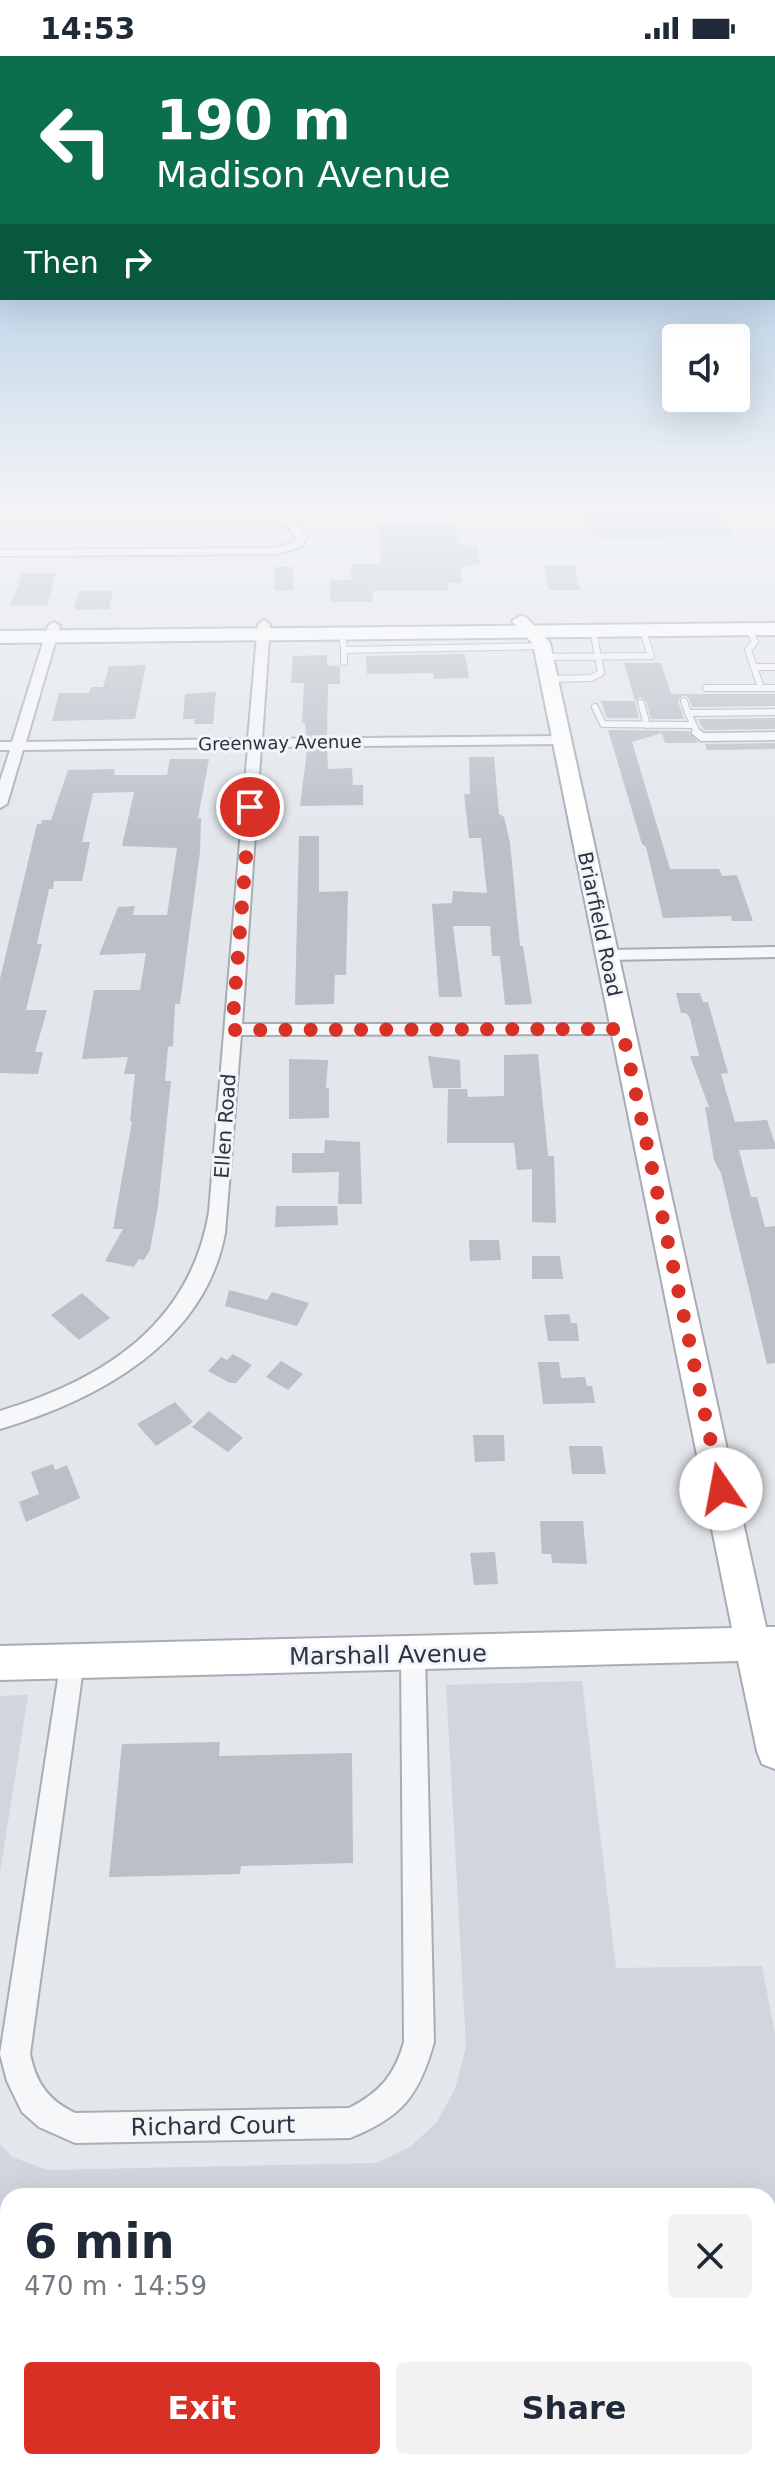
<!DOCTYPE html>
<meta charset="utf-8">
<style>
:root{--surface:#fff;--page:#f2f2f3;--text:#1f2937;--muted:#747a83;--accent:#d93025}
body{margin:0;font-family:"DejaVu Sans",sans-serif;background:var(--page);color:var(--text);height:100vh;display:flex;flex-direction:column;font-size:30px;white-space:nowrap}
*{box-sizing:border-box;margin:0}
p{font-size:26px;color:var(--muted)}
.icon{flex:none;width:44px;height:44px;fill:none;stroke:currentColor;stroke-width:2;stroke-linecap:round;stroke-linejoin:round}
.map{position:relative;flex:1;overflow:hidden}
.panel{position:absolute;left:0px;top:2132px;width:776px;height:282px;display:flex;flex-direction:column;background:var(--surface);border-radius:24px 24px 0 0;box-shadow:0 8px 32px #0002}
.panel>*{flex:none}
.top-card{position:absolute;left:0px;top:0px;width:776px;height:244px;box-shadow:0 8px 32px #0002;background:#0b6e4f;color:#fff;overflow:hidden}
.controls{position:absolute;left:662px;top:268px;display:grid;gap:16px}
.controls a{display:grid;place-items:center;width:88px;height:88px;border-radius:8px;background:var(--surface);box-shadow:0 8px 32px #0002;font-size:40px}
.pin{position:absolute;display:grid;place-items:center;width:68px;height:68px;color:#fff;margin:-34px;border:4px solid #fff;border-radius:50%;box-shadow:0 2px 8px #0007}
.me{position:absolute;width:88px;margin:-44px;rotate:348deg;stroke-linejoin:round;filter:drop-shadow(0 0 6px #0008)}
.turn{display:flex;align-items:center;gap:28px;height:168px;padding:0 24px;font-size:36px}
.turn .icon{width:104px;height:104px;stroke-width:2.5}
.turn b{display:block;font-size:56px;line-height:68px}
.then{display:flex;align-items:center;height:76px;padding:0 24px;background:#0003;gap:16px;font-size:30px}
.round{display:grid;place-items:center;flex:none;width:84px;height:84px;border-radius:8px;background:var(--page)}
.headline{display:flex;align-items:center;justify-content:space-between;height:136px;padding:0 24px}
h1{font-size:48px;font-weight:700;line-height:60px}
.action{display:flex;gap:16px;margin-top:auto;padding:16px 24px}
.action a{flex:1;height:92px;border-radius:8px;background:var(--accent);color:#fff;font-size:32px;font-weight:700;line-height:92px;text-align:center}
.action a+a{background:var(--page);color:var(--text)}
.status{display:flex;justify-content:space-between;align-items:center;height:56px;padding:0 40px;background:var(--surface);direction:ltr}
.status svg{height:22px;fill:currentColor}
.map>svg:first-child{display:block}
.built{fill:#d1d5dd;fill-rule:evenodd}
.building{fill:#babfc8}
.lines{fill:none;stroke-linecap:round;stroke-linejoin:round}
.lane-far1-casing{stroke:#a8adb5;stroke-width:8}
.lane-casing{stroke:#a8adb5;stroke-width:11}
.street-casing{stroke:#a8adb5;stroke-width:4}
.secondary-casing{stroke:#a8adb5;stroke-width:4}
.primary-casing{stroke:#a3abb6;stroke-width:4}
.lane-far1{stroke:#f6f7f9;stroke-width:6}
.lane{stroke:#f6f7f9;stroke-width:8}
.street{fill:#f6f7f9;fill-rule:evenodd}
.secondary{fill:#fff;fill-rule:evenodd}
.primary{fill:#fff;fill-rule:evenodd}
.route{stroke:#d93025;stroke-width:14;stroke-dasharray:0 25.2}
.labels{text-anchor:middle;stroke-width:6;stroke-linejoin:round;paint-order:stroke}
.far-street-label{font-size:18px;fill:#2b3443;stroke:#f3f5f8}
.street-label{font-size:20px;fill:#2b3443;stroke:#f3f5f8}
.near-street-label{font-size:24px;fill:#2b3443;stroke:#f3f5f8}
</style>
<div class="status"><b>14:53</b><svg viewBox="0 0 49 12"><path d="M0 12V9h3v3zM5 12V6h3v6zM10 12V3h3v9zM15 12V0h3v12zM26 1h20v11H26zM47 4h2v5h-2z"/></svg></div>
<div class="map">
<svg width="775" height="2413" viewBox="0 0 775 2413">
<rect width="100%" height="100%" fill="#e3e6eb"/>
<path class="built" d="M582,1625L616,1912L762,1910L775,1978V2413H0V2088L12,2101L48,2114L377,2107L410,2091L437,2066L455,2033L466,1991L446,1629ZM8,2140H768V2406H8Z
M28,1639L0,1817V1640Z"/>
<path class="building" d="M585,449H717L732,481L595,482Z
M378,467H452L460,489H478L480,508L460,511L462,527H447L448,534L372,535L373,546H330V524H351V508H381Z
M544,509H574L580,534H549Z
M274,511H293V534L274,535Z
M22,517H56L47,549L10,550Z
M79,535H113L109,553L74,554Z
M465,598L469,622L434,623L433,617L367,618L366,600Z
M327,599V609L340,610V628H328L327,679L306,680L305,667H302L304,627H291L293,600Z
M624,607H661L671,638H775V650L692,651L688,641L683,639L678,645L684,663H651L646,645L640,641L635,646L639,662H607L601,645H635Z
M146,609L135,663L52,665L59,637H89L91,631H103L109,610Z
M216,636L213,668H194L195,663H183L185,638Z
M775,662V673L704,674L697,663Z
M608,674L689,675L698,687H665L662,677L632,686L670,813H719L722,820L737,819L753,865H732L731,860L663,862L646,791L642,788Z
M775,687V693L707,694L705,688Z
M327,693L328,713L352,712L353,729H363V749L300,750L307,694Z
M469,701H494L499,758L504,761L510,787L520,890H523L532,948L505,949L500,900H492L490,870H453L462,941H439L432,848L452,847L453,835L487,837L481,782H469L464,738H470Z
M170,703H209L198,762H201L200,796L180,948H175L173,990L168,991L165,1025H171L158,1150L150,1194L144,1204L139,1203L134,1211L105,1205L123,1173H113L132,1065H130L135,1018H124L128,1001L82,1003L94,934H140L146,897L99,899L118,851L135,850L133,859H167L177,792L122,790L134,736L93,737L82,786H90L82,825H54L53,833H49L37,888H42L26,954H47L35,996H43L38,1018L0,1017V923L37,768H41L42,764H51L68,714L115,713L114,719H167Z
M299,780H319V836L348,835L346,919H335L334,948L295,949Z
M676,937H700L703,946H708L728,1017L721,1018L735,1066L767,1064L775,1088V1093L739,1094L751,1141H757L765,1171L775,1170V1307L767,1308L721,1117L714,1104L705,1051H709L690,1000H699L690,962L686,957H681Z
M538,998L548,1100H554L556,1167L532,1166V1113L517,1114L514,1087H447L448,1033H467L468,1041L504,1040V999Z
M428,1000L460,1004L461,1032H433Z
M289,1003L328,1004L326,1032H329V1062L289,1063Z
M325,1084L360,1086L362,1148H338L339,1116L292,1117V1097H324Z
M276,1150H337L338,1169L275,1171Z
M469,1184H499L501,1204L470,1205Z
M532,1200H560L563,1223H532Z
M229,1234L267,1244L272,1236L309,1247L297,1270L225,1250Z
M82,1237L110,1262L79,1284L51,1259Z
M569,1258L571,1267H577L579,1285H548L544,1259Z
M233,1298L252,1309L236,1327H230L208,1315L221,1301L227,1304Z
M281,1305L303,1318L288,1334L266,1321Z
M538,1306H559L561,1322L585,1321L587,1330H592L595,1347L543,1348Z
M175,1346L193,1366L156,1390L137,1368Z
M209,1355L243,1382L228,1396L192,1371Z
M473,1379H504L505,1405L475,1406Z
M569,1390H602L606,1418H572Z
M53,1408L55,1414L67,1409L80,1442L26,1466L19,1446L39,1438L31,1416Z
M540,1465H583L587,1508L552,1507L551,1498H542Z
M495,1496L498,1528L474,1529L470,1497Z
M220,1686L219,1700L352,1697L353,1807L241,1810L240,1818L109,1821L122,1688Z"/>
<g class="lines">
<g class="lane-far1-casing">
<path id="lane-far1" d="M749,573L755,586L748,594L761,632H775
M342,577L344,594L541,590
M344,594V606
M544,601L651,600L643,574
M754,611H775
M548,623L591,622L601,617L593,574
M706,632H761
M684,645L688,657
M641,647L647,669
M595,651L603,668L693,669
M698,678L688,657L775,656"/>
</g>
<g class="lane-casing">
<path id="lane" d="M696,676L702,681L775,680"/>
</g>
<g class="street-casing">
<path id="street" d="M256,457L293,463L307,481L301,491L275,498L0,500V494L275,492L293,487L296,481L286,468L256,463L0,465V459Z
M264,564L270,568L262,683L561,680L568,684L561,688L261,691L242,968H622L631,973L622,978L241,979L225,1177C205,1287 97,1344 0,1373V1355C103,1324 190,1269 209,1156L248,691L23,694L7,748L0,752V725L10,694H0V686H12L48,570L54,566L60,570L26,686L248,683L258,568Z
M775,891V901L607,904L599,899L607,894Z
M413,1586L422,1590L425,1598L434,1986C419,2040 402,2061 350,2082L75,2087L39,2071L22,2056L7,2025L0,1998L62,1597L71,1593L80,1597L84,1605L30,1998C36,2027 48,2044 75,2057L349,2052C380,2037 395,2018 404,1986L401,1598L404,1590Z"/>
</g>
<g class="secondary-casing">
<path id="secondary" d="M520,560L526,561L550,587L766,1571H775V1713L762,1708L757,1695L738,1605L0,1624V1590L732,1572L533,588L512,565Z"/>
</g>
<g class="primary-casing">
<path id="primary" d="M775,567V579L0,587V575Z"/>
</g>
<use href="#lane-far1" class="lane-far1"/>
<use href="#lane" class="lane"/>
<use href="#street" class="street"/>
<use href="#secondary" class="secondary"/>
<use href="#primary" class="primary"/>
</g>
<linearGradient id="sky" x2="0" y2="1"><stop stop-color="#8bb4dc"/><stop offset="0.57" stop-color="#f2f4f6"/><stop offset="1" stop-color="#f2f4f6" stop-opacity="0"/></linearGradient>
<rect width="775" height="787" fill="url(#sky)"/>
<g class="lines">
<path class="route" d="M250,751L232,974L622,973L721,1433"/>
</g>
<g class="labels">
<g class="far-street-label">
<text transform="translate(280 687) rotate(-1)" y="6">Greenway Avenue</text>
</g>
<g class="street-label">
<text transform="translate(600 868) rotate(78)" y="7">Briarfield Road</text>
<text transform="translate(225 1070) rotate(-86)" y="7">Ellen Road</text>
</g>
<g class="near-street-label">
<text transform="translate(388 1599) rotate(-1)" y="8">Marshall Avenue</text>
<text transform="translate(213 2070) rotate(-1)" y="8">Richard Court</text>
</g>
</g>
</svg>
<div class="controls">
<a><svg class="icon" aria-label="sound" viewBox="0 0 24 24"><path d="M4 9h4l5-4v14l-5-4H4zM17 9q2 3 0 6"/></svg></a>
</div>
<div class="pin" style="left:250px;top:751px;background:#d93025"><svg class="icon" aria-label="arrive" viewBox="0 0 24 24"><path d="M6 21V4h12l-3 4 3 4H6"/></svg></div>
<svg class="me" style="left:721px;top:1433px" viewBox="-20 -20 40 40"><circle r="19" fill="#fff"/><path d="M0-13L10 11 0 6-10 11z" fill="#d93025"/></svg>
<div class="top-card">
<div class="turn"><svg class="icon" aria-label="left" viewBox="0 0 24 24"><path d="M17 20v-9H6M10 6l-5 5 5 5"/></svg><div><b>190 m</b>Madison Avenue</div></div>
<div class="then">Then<svg class="icon" aria-label="right" viewBox="0 0 24 24"><path d="M7 20v-9h11M14 6l5 5-5 5"/></svg></div>
</div>
<section class="panel">
<div class="headline"><div><h1>6 min</h1><p>470 m · 14:59</p></div><a class="round"><svg class="icon" aria-label="close" viewBox="0 0 24 24"><path d="M6 6l12 12M18 6L6 18"/></svg></a></div>
<div class="action"><a>Exit</a><a>Share</a></div>
</section>
</div>
